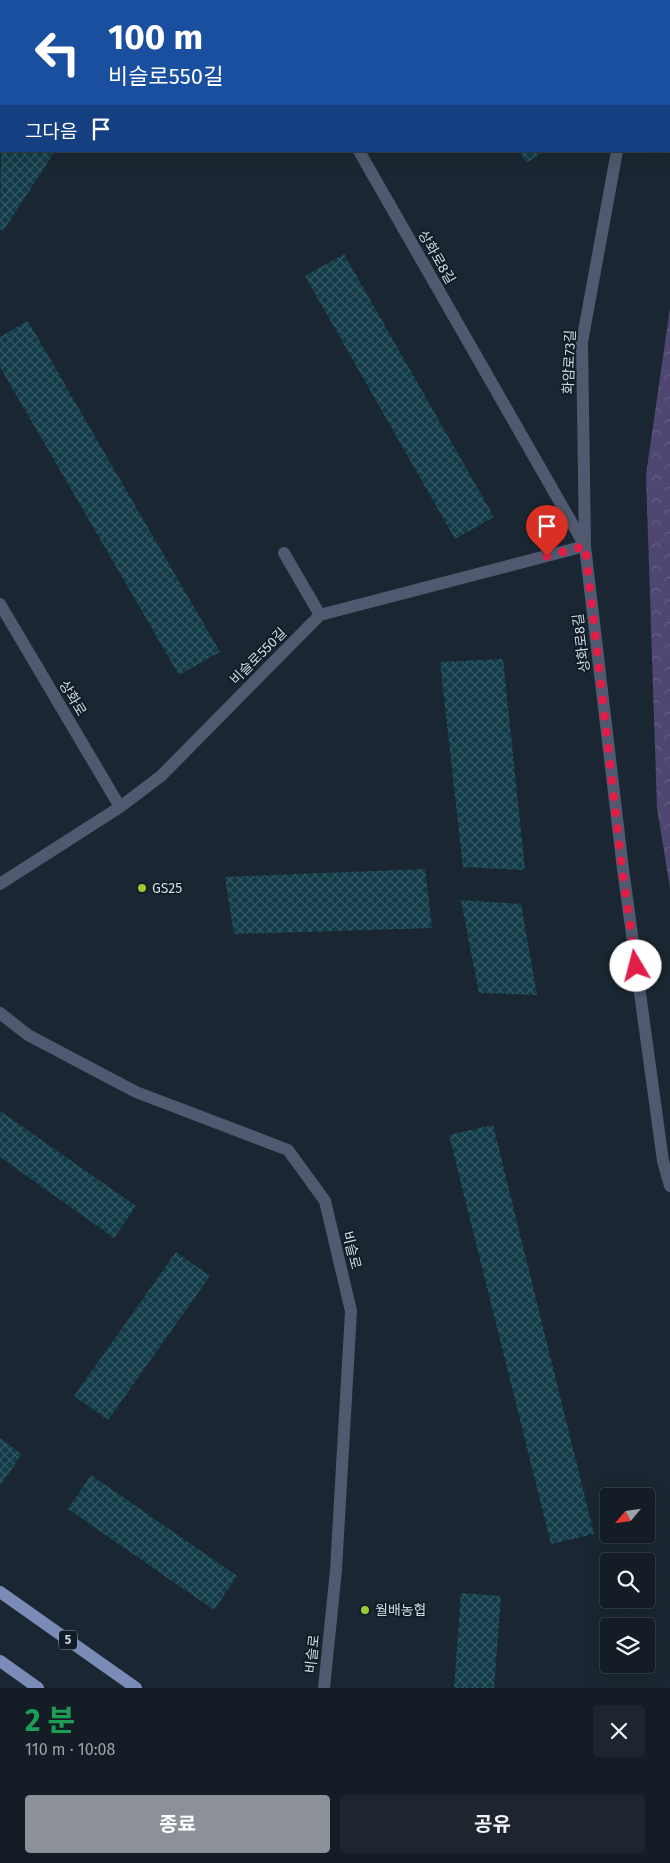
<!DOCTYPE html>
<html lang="ko">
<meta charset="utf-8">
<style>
:root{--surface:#141d26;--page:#1d262e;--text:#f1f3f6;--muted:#9da2a7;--line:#333b43;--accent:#8c9099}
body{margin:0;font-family:"Fira Sans","Noto Sans KR",sans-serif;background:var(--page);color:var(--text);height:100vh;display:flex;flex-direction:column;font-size:19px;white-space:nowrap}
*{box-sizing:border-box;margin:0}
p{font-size:16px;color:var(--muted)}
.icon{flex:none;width:28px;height:28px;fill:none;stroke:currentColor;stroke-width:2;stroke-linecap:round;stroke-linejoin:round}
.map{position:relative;height:1688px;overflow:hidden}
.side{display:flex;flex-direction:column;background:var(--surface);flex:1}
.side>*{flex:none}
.top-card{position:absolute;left:0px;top:0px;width:670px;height:152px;box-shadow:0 5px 20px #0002,0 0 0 1px var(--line);background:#1a4fa0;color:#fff;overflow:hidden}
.needle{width:32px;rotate:241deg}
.fabs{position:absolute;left:600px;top:1488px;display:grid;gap:10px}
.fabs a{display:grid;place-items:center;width:55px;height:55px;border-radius:5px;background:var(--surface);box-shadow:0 5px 20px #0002,0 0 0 1px var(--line);font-size:25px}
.pin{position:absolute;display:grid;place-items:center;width:42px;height:42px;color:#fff;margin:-51px -21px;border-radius:50% 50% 50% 0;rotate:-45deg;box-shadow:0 0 5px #0007}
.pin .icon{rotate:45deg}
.me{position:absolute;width:55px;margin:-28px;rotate:352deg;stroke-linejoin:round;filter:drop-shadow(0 0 4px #0008)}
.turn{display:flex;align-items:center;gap:18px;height:105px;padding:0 25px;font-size:22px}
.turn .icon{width:65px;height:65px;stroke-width:2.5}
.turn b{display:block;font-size:35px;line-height:42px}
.then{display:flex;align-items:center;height:48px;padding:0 25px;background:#0003;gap:10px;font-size:19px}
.round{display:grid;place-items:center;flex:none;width:52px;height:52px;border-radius:5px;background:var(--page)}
.headline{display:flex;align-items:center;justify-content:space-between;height:85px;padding:0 25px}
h1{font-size:30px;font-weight:700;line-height:38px;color:#1e9e55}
.primary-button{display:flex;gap:10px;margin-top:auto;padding:10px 25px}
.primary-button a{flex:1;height:58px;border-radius:5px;background:var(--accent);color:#fff;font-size:20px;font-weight:700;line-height:58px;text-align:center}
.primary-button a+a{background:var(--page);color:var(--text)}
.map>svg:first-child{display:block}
.park{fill:url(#park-crowns)}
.building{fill:url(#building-cross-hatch)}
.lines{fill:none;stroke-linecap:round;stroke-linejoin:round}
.lane{stroke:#50596f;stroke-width:12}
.street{stroke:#50596f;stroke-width:12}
.primary{stroke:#7a8bb8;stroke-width:12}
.route{stroke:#e11d48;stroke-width:9;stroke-dasharray:0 16.2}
.poi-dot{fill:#9bcb33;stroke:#101d28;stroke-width:2}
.labels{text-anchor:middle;stroke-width:4;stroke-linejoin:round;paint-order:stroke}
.shield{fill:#101d28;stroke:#97a1aa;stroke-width:1}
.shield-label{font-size:12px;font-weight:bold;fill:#d1d9e1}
.street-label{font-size:14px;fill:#d1d9e1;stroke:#101d28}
.poi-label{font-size:14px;fill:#d1d9e1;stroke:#101d28;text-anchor:start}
</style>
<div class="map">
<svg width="670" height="1688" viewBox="0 0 670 1688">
<defs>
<pattern id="park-crowns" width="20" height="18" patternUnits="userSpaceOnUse" patternTransform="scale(1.25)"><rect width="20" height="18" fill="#4f4671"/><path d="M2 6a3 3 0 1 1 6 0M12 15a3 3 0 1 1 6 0" fill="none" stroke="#676085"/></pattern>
<pattern id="building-cross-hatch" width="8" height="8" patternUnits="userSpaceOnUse" patternTransform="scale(1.25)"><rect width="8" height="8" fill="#133c49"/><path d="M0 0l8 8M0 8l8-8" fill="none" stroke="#345863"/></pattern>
</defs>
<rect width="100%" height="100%" fill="#1a2732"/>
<path class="park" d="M670,308V888L657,808L646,475Z"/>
<path class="building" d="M1,151H55L3,231L0,229Z
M519,151H546L526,163Z
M344,254L494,517L455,539L305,276Z
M28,321L220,652L179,675L0,367V337Z
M503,659L525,870L463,867L440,662Z
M425,869L432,928L234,934L225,877Z
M461,900L521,904L537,995L479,993Z
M0,1111L136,1206L114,1238L0,1157Z
M493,1125L594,1534L551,1544L449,1135Z
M176,1252L210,1276L108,1420L74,1396Z
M0,1438L22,1454L0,1486Z
M91,1475L237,1576L214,1610L68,1509Z
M461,1593L501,1596L494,1688H454Z"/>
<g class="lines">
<path class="lane" d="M527,0L528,1
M284,553L320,615"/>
<path class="street" d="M273,0L274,1
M650,1V0
M359,151L585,546L623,869L663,1161L670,1186
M585,544L582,342L617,151
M0,604L120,807
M0,884L120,807L161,776L320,615L585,546
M0,1013L28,1035L136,1092L288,1150L325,1201L351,1311L336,1570L324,1688"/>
<path class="primary" d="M0,1592L136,1688
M0,1661L38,1688"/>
</g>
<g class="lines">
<path class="route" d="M547,556L585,546L622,869L636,966"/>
</g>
<g class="poi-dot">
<circle cx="142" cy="888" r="5"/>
<circle cx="365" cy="1610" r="5"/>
</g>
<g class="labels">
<rect class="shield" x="59" y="1630.5" width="18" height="19" rx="4"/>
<g class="shield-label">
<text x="68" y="1644">5</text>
</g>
<g class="street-label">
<text transform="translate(437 257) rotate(60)" y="5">상화로8길</text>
<text transform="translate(569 362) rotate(-88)" y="5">화암로73길</text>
<text transform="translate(581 643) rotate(-97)" y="5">상화로8길</text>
<text transform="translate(258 656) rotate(-45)" y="5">비슬로550길</text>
<text transform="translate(73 698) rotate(59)" y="5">상화로</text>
<text transform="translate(352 1250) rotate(76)" y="5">비슬로</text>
<text transform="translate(312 1654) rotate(-84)" y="5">비슬로</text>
</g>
<g class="poi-label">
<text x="152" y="893">GS25</text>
<text x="375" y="1615">월배농협</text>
</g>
</g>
</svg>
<div class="fabs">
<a><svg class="needle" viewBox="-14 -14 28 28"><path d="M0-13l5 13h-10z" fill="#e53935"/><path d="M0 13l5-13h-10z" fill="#9da2a7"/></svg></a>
<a><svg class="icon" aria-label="search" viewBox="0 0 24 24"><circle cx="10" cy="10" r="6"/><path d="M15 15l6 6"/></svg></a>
<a><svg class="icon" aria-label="layers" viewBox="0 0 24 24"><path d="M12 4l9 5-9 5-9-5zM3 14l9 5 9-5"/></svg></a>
</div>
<div class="pin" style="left:547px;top:556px;background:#d93025"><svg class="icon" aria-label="arrive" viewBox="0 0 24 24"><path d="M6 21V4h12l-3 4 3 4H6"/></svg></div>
<svg class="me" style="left:636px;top:966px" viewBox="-20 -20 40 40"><circle r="19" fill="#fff"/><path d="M0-13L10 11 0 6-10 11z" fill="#e11d48"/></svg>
<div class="top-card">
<div class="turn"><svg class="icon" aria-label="left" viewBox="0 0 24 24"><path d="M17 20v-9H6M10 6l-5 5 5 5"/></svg><div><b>100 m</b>비슬로550길</div></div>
<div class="then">그다음<svg class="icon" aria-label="arrive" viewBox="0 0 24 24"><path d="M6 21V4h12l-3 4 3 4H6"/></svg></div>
</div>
</div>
<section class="side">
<div class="headline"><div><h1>2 분</h1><p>110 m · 10:08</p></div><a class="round"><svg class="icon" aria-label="close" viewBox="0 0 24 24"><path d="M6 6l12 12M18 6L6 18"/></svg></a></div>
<div class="primary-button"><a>종료</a><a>공유</a></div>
</section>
